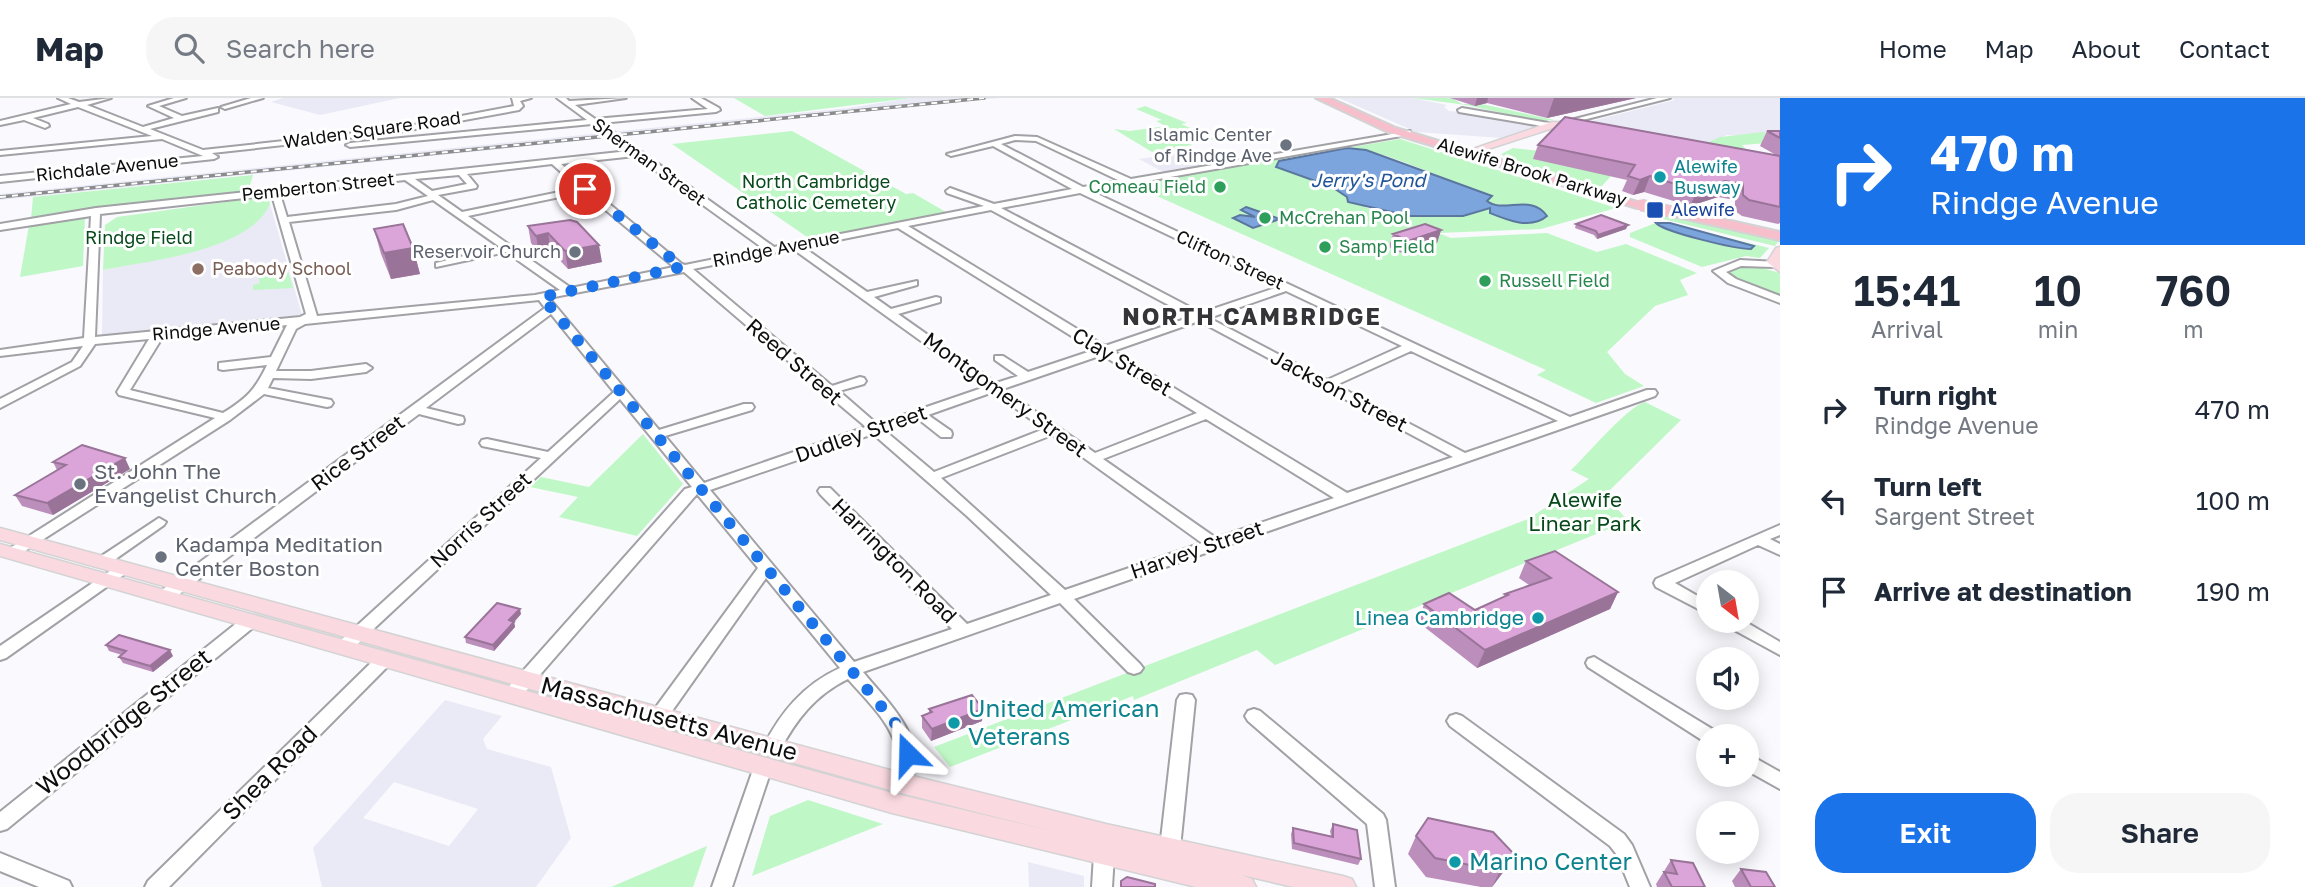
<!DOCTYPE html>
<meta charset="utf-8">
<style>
:root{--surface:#fff;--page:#f6f6f7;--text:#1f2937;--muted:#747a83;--line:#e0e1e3;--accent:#1a73e8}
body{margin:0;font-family:"Golos Text",sans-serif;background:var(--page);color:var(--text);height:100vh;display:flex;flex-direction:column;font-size:26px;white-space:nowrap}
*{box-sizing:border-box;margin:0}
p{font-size:23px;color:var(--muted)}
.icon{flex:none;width:38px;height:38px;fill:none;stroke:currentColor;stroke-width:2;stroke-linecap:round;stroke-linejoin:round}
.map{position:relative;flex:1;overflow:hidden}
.side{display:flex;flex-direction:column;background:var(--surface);width:525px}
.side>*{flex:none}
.guide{background:#1a73e8;color:#fff;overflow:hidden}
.needle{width:46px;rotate:149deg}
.controls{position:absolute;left:1696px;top:472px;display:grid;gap:14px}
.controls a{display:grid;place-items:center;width:63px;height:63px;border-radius:50%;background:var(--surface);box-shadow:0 4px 18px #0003;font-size:35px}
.pin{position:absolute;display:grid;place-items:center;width:60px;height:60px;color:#fff;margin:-30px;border:4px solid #fff;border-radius:50%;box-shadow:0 2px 7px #0007}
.me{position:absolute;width:77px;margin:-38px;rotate:338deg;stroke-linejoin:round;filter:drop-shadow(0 0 5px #0008)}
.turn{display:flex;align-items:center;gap:24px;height:147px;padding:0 35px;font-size:32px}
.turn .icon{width:91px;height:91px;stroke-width:2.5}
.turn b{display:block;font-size:49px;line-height:60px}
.eta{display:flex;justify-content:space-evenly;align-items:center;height:119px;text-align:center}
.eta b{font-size:42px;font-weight:600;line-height:49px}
.primary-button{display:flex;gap:14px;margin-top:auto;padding:14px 35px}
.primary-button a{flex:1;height:80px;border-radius:28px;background:var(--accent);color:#fff;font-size:28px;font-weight:600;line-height:80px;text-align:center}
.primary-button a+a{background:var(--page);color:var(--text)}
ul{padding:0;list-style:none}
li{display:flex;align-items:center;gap:21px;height:91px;padding:0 35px}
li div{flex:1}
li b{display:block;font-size:26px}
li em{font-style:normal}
header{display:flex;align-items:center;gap:42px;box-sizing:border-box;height:98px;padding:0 35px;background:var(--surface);border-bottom:2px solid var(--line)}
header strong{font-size:33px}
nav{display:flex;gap:38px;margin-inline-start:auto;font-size:24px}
.search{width:490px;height:63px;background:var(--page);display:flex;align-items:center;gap:18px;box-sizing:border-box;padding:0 24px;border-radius:28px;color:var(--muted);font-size:26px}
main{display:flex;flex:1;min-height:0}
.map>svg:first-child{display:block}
.built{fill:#eaeaf6;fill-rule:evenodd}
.green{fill:#c0f7c6;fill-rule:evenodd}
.water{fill:#7ca5dd;stroke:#5b779f;stroke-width:2}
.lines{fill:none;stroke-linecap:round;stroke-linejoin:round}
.minor-casing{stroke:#a1a1a6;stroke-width:4}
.major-casing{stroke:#d3d3d4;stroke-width:3}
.highway-casing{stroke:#d3d3d4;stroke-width:4}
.minor{fill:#fff;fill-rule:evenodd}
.major{fill:#fad9e0;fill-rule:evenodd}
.highway{fill:#f7bfcc;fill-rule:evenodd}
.rail-casing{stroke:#8b8b8e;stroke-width:3.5}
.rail{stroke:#fff;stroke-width:2;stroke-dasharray:6;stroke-linecap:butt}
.highway-bridge-casing{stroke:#d3d3d4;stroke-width:13;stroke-linecap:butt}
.highway-bridge{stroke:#f7bfcc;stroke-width:11}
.wall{fill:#bc8ebb}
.shaded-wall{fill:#997498}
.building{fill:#dba5d9;stroke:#997498;stroke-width:2}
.route{stroke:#1a73e8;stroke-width:12;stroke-dasharray:0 21.6}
.worship-dot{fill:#6b7280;stroke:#fff;stroke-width:2.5}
.culture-dot{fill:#0f9aa8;stroke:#fff;stroke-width:2.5}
.leisure-dot{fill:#2e9e5b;stroke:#fff;stroke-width:2.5}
.transit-dot{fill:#1a4fb4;stroke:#fff;stroke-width:2.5}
.education-dot{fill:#8d6e63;stroke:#fff;stroke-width:2.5}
.labels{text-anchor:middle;stroke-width:6;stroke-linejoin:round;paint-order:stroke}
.far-street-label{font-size:18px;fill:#0d0d0e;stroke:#fff}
.far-worship-label{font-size:18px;fill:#5b616d;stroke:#fff;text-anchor:end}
.far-culture-label{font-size:18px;fill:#0d838f;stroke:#fff;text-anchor:start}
.far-park-label{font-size:18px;fill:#06491a;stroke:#fff}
.far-leisure-label{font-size:18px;fill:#27864d;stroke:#fff;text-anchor:start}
.far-transit-label{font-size:18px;fill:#164399;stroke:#fff;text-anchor:start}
.far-education-label{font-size:18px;fill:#785e54;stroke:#fff;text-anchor:start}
.far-water-label{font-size:19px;font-style:italic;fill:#215598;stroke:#fff}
.street-label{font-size:21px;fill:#0d0d0e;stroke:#fff}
.worship-label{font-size:21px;fill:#5b616d;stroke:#fff;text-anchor:start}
.park-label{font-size:21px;fill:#06491a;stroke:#fff}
.culture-label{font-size:21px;fill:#0d838f;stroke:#fff;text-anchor:end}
.far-district-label{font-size:23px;font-weight:bold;letter-spacing:2px;fill:#353539;stroke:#fff}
.near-culture-label{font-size:24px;fill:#0d838f;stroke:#fff;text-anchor:start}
.near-street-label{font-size:24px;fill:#0d0d0e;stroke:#fff}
</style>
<header>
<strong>Map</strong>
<div class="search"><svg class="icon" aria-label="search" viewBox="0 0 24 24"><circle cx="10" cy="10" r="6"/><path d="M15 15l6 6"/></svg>Search here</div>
<nav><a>Home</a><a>Map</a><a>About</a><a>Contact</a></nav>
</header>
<main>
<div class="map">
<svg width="1780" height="789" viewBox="0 0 1780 789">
<rect width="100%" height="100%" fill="#f9f9fe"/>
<path class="built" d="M283,0H400L320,17L271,4Z
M911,0H998L0,102V96L848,10Z
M1339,0H1413L1447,7L1444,9L1449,13L1482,16L1538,28L1502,40L1416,34Z
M1670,0H1780V39L1727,37L1701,48L1580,26L1675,2Z
M1201,52L1224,64L1165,75L1139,61Z
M270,106L302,217L102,237L103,172L179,157L214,146L226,141Z
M445,602L502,618L483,641L487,651L551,669L571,740L536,789H322L313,750ZM394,684L478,711L449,748L363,720Z
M1028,764L1084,778V789H1029Z"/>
<path class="green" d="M734,0H911L765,18Z
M1413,0H1452L1462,6H1482L1554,22L1538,23L1466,7Z
M1145,8L1187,25L1181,26L1216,41L1195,44L1156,23L1162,22L1136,11Z
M1159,29L1192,47L1152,54L1114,31L1130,33Z
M792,33L906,96L913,95L946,114L810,141L672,46Z
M1763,34L1780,39V42L1760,36L1780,44L1742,47L1748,54L1701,48L1720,39Z
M1400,41L1616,110L1541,131L1438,135L1451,140L1547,135L1597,154L1626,146L1697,175L1680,182L1688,197L1655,208L1607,254L1625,276L1644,288L1596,305L1537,277L1546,272L1130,86ZM1347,50C1376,48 1459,87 1489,100L1487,104C1506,112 1533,99 1547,118C1531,132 1506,122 1490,113L1491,110L1456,118L1385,114L1367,110L1332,89L1276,69L1320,54Z
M1513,50L1540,53L1612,77L1600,90L1513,65L1501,56Z
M253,77L248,94L31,121L33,99Z
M268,98L270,106C250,153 147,163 103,172L105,127L117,119Z
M1668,117L1780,141L1775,148L1659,120Z
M85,118L83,168L20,179L29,127Z
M1658,124L1668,125L1769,150L1760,160L1746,158L1702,169L1630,139V135Z
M1755,168L1780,175V198L1727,176L1737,170Z
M282,169L287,170L293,190L253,192V187L260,185L257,174Z
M1645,304L1681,322L1605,397L1628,423L1275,567L1257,552L1134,602L1133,598L950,669L934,649L1528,421L1589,381L1571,372C1588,356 1627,309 1645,304Z
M643,336L683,386L637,438L559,419L578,399L530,389L541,379L589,389Z
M808,702L883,726L752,778L770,718Z
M707,748L693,789H611Z"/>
<path class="water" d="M1347,50L1366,52L1492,98L1487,103C1503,116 1531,95 1547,118C1531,132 1507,122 1490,115V110L1463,118H1409L1348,104L1347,99L1332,89L1276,69L1279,63Z
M1246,109L1280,121L1253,130L1233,120L1240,117L1255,119L1241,112Z
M1656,125H1670L1754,148L1751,151C1735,151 1664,134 1656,125Z"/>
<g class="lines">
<g class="minor-casing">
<path id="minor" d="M58,0H68L79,4L111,0L87,7L143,29L174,20L148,8L174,0H186L159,8L182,18L218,10V14L150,31L203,52L393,31L514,8L512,0H531L520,3L523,8L519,12L393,35L212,55L218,59L214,61L0,84V78L203,58L162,41L0,57V53L152,38L78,9L33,20L48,26L49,28L45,30L24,22L0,27V23L71,6Z
M251,0H263L225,11L221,9Z
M557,0H566L569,3L626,0L575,7L595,21L708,11L692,0H701L719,10L720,12L716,14L601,25L774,149L984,108L947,95L946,93L950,90L994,106L1072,91L993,48L951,58L947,56L1015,38L1037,39L1131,81L1410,33L1411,35L1407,37L1091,93L1570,319L1647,292H1655L1657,295L1655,298L1074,501L1140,566L1143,570L1140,574L1134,576L1128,574L1060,505L863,574C890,607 932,644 908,690L901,693L894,690C888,679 899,666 897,653C892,625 866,602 848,581C815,597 796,622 779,654L772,656L765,654L763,649C781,614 803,587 840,570L766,480L665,623L659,625L653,623L650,618L653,613L758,470L697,396L518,602L512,603L506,602L503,597L506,592L685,391L692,389L620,301L350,553H338L336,549L338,545L541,360L482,348L480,345L482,342L487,341L548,354L614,294L551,216L426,310L463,319L464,322L463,325L458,326L419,316L170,503H158L156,499L158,495L545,210L539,202L305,226L296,231L276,273H311L366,266L372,270L366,274L311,281L273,280L268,290L331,302L333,305L331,308L327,309L264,296L230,322L17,458H7L4,455L7,452L215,320L119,297L117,294L149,241L95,246L80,268L0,310V301L72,264L83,248L0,258V252L84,240L91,118L0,132V126L96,110L629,53L592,26L350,49L346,47L350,45L587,22ZM1015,42L1036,43L1120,83L1083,89L1001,46ZM635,58L764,151L685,167L682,166L561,66ZM552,66L579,90L462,114L438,97L476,90L477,88L467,76ZM459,77L467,86L432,93L415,81ZM405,82L428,98L396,106L287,119L280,96ZM584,94L674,169L571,190L468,118ZM1080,95L1278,189L1201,215L1001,110ZM272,97L306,216L300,219L95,239L100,116ZM433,102L500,149L436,165V169L506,154L560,192L535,197L317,218L289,124L396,112ZM991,112L1191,219L1105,248L908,128ZM898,130L1094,252L1028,274L1003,258H995V262L1018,278L996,285L898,216L940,204V200L936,199L891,211L874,199L917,187V183L867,194L803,149ZM793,151L985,289L877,326L839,293L864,286L866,283L864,280L860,279L832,288L693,171ZM684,174L822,292L823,296L828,297L866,329L704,385L665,338L752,312L754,309L752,306H744L659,332L549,200ZM1286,193L1402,248L1327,282L1209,220ZM1199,223L1453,359L1347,395L1113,253ZM287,227L271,259L219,265V271L223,272L267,267C255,292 247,300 223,315L130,292L162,240ZM1411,253L1558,323L1465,355L1336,287ZM1102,257L1197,315L1095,355L1003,291ZM993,294L1044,331L934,374L884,332L917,320L941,339H951L952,336L951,333L928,317ZM1206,321L1334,400L1216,440L1103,361ZM873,336L967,418L1051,497L967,526L830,390H820L818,393L820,396L952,531L854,564L710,392ZM1052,337L1202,445L1065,492L941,380Z
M1657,0H1670L1563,27L1559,25Z
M1462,10L1560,27L1564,29L1560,31L1459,14L1458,12Z
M1740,162L1778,164V168L1774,169L1741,168L1726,174L1736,181L1780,198V205L1728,185L1713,173Z
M159,420L166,424L164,427L107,467H97L94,464L97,461Z
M1780,427V437L1770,441L1780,446V457L1758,447L1675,485L1708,504V516L1656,489L1654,485L1656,481Z
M124,465L129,467L132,470L129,473L6,560L0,562V548L119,467Z
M249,518L255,520L257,524L255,528L7,731L0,733V714L243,520Z
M1723,523H1744L1780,544V557L1725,527Z
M386,554L392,556L394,560L392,564L169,789H145L148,783L380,556Z
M1594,559L1717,634L1720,639H1708V645L1705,644L1588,569L1586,565L1588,561Z
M1186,596L1192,597L1195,602L1180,750L1177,756L1170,759L1163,756L1160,750L1177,602L1180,597Z
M1254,611L1260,613L1383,716L1386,722L1395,789H1375L1367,726L1248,623L1245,618L1248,613Z
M1456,616L1462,618L1624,736L1632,747L1650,789H1630L1617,757L1610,748L1450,628L1447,623L1450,618Z
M1746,655L1780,674V691L1746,672Z
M763,662L770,664L772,669L732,789H712L754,669L756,664Z
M1104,748L1111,751L1114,757L1112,789H1092L1094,757L1097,751Z
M0,755L69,783L72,789H39L0,773Z"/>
</g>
<g class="major-casing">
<path id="major" d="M1552,24L1580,25L1585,28L1580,31L1553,30L1470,57L1461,55Z
M1780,149V174L1767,164L1776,150Z
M0,430L901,675L1106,726L1343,778L1352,781L1356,789H1293L1242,777L1252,781L1256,789H1196L892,715L0,458V446L892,695L1052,733L901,695L0,442Z"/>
</g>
<g class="highway-casing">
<path id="highway" d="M1316,0H1329L1396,30L1647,107L1637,110L1388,34Z
M1673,110L1780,134V142L1669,117V111Z"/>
</g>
<use href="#minor" class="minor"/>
<use href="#major" class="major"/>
<use href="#highway" class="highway"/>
<g class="rail-casing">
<path id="rail" d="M0,99L984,0"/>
</g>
<use href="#rail" class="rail"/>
<g class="highway-bridge-casing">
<path id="highway-bridge" d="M1641,107L1673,114"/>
</g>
<use href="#highway-bridge" class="highway-bridge"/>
</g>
<path class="wall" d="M1450,0H1636L1547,20L1487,5L1475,8Z
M1767,33H1780V125L1778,126L1742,118L1735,113V102L1718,99L1690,108L1644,94L1633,97L1622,93L1627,82L1533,61L1538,47L1776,57L1760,48Z
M570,122L602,164L568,171L551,153L539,155L531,145L528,128Z
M1576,126L1626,131L1597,141L1594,137L1575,130Z
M374,131L413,150L420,176L391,181L381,156Z
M1441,132L1437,145L1404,156L1389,149L1393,136Z
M53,364L130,371L53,417L22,408L15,397L57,372Z
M1526,463L1618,494L1610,511L1477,570L1418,524L1424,506L1475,512L1504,499L1505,496L1529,487L1519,480Z
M521,516L514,524L515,529L494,553L466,545L465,539Z
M106,547L173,558L153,574L123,565L119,559L122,557L109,553Z
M929,611L982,623L931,643L922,630V618L929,616Z
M1333,726L1361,761L1358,767L1292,751L1291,736L1293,730L1331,738L1330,733Z
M1416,738L1504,773L1492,789H1481L1426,779L1408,756Z
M1671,762L1705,789H1657L1656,786Z
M1741,771L1775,789H1735L1732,783Z"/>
<path class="shaded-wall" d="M1477,0H1488L1487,5L1475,8Z
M1554,0H1636L1547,20Z
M1650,78L1644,94L1633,97L1640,82Z
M1725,83L1718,99L1690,108L1697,93Z
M1628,127L1626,131L1597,141L1598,137Z
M1441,132L1437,145L1404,156L1408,143Z
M548,135L551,153L539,155L536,138Z
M599,147L602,164L568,171L565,153Z
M413,150L420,176L391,181L384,155Z
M125,360L130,371L53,417L47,405Z
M1618,494L1610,511L1477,570L1485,552Z
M520,511L521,516L514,524L515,529L494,553L493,547L509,522Z
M170,552L173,558L153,574L150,568Z
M983,611L982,623L931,643L932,631Z
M1513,755L1504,773L1492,789L1500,773Z"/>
<path class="building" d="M1565,19L1780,58V109L1749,102L1743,97V86L1725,83L1697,93L1650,78L1640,82L1628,78L1635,67L1538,47Z
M1767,33H1780V40Z
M1601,117L1628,127L1598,137L1596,133L1576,126Z
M570,122L577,124L599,147L565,153L548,135L536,138L528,128Z
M403,126L413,150L384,155L374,131Z
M1425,126L1441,132L1408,143L1393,136Z
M82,347L125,360L47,405L15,397L66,367L53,364Z
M1555,453L1618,494L1485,552L1424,506L1449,495L1475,512L1508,497L1505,496L1551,480L1526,463Z
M497,505L520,511L509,522L514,524L493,547L465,539Z
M119,537L170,552L150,568L119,559L126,553L106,547Z
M972,597L983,611L932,631L922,618L932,614L929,611Z
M1428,720L1493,734L1513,755L1500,773L1435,760L1416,738Z
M1333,726L1357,732L1361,761L1294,745L1293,730L1333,739Z
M1671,762L1693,765L1705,789H1672L1664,774L1677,776Z
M1741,771L1766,774L1775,789H1751Z
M1127,779L1155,786V789H1121V783Z"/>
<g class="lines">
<path class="route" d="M585,91L682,169L542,199L895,625L902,635L908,656"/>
</g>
<g class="worship-dot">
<circle cx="1286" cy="47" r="7"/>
<circle cx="575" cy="154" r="7"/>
<circle cx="80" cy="386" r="7"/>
<circle cx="161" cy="459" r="7"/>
</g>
<g class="culture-dot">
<circle cx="1660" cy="79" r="7"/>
<circle cx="1538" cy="520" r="7"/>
<circle cx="954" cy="625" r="7"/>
<circle cx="1455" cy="764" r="7"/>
</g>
<g class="leisure-dot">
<circle cx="1220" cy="89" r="7"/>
<circle cx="1265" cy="120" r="7"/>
<circle cx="1325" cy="149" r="7"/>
<circle cx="1485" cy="183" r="7"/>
</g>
<rect class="transit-dot" x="1646" y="103" width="18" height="18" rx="3.5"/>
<circle class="education-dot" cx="198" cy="171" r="7"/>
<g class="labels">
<g class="far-street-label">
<text transform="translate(372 32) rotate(-8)" y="6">Walden Square Road</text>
<text transform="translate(649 64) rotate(36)" y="6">Sherman Street</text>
<text transform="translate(107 70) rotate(-6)" y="6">Richdale Avenue</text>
<text transform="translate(1532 74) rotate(17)" y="6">Alewife Brook Parkway</text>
<text transform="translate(318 89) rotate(-6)" y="6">Pemberton Street</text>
<text transform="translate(776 151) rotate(-11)" y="6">Rindge Avenue</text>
<text transform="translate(1230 162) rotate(25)" y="6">Clifton Street</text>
<text transform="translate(216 231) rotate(-5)" y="6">Rindge Avenue</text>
</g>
<g class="far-worship-label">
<text x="1272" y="43">Islamic Center<tspan x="1272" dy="21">of Rindge Ave</tspan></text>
<text x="561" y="160">Reservoir Church</text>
</g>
<g class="far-culture-label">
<text x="1674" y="75">Alewife<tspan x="1674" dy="21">Busway</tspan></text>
</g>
<g class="far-park-label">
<text x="816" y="90">North Cambridge<tspan x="816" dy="21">Catholic Cemetery</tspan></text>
<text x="139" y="146">Rindge Field</text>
</g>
<g class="far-leisure-label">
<text x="1206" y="95" text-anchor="end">Comeau Field</text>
<text x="1279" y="126">McCrehan Pool</text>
<text x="1339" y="155">Samp Field</text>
<text x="1499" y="189">Russell Field</text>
</g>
<g class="far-transit-label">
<text x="1671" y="118">Alewife</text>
</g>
<g class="far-education-label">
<text x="212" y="177">Peabody School</text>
</g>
<g class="far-water-label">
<text x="1368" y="89">Jerry's Pond</text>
</g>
<g class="street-label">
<text transform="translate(794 264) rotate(41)" y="7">Reed Street</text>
<text transform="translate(1122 264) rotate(31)" y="7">Clay Street</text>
<text transform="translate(1339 293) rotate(28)" y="7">Jackson Street</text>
<text transform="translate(1005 297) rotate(36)" y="7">Montgomery Street</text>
<text transform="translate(861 336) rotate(-19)" y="7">Dudley Street</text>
<text transform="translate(358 355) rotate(-37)" y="7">Rice Street</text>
<text transform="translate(481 422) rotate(-43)" y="7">Norris Street</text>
<text transform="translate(1197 452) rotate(-19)" y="7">Harvey Street</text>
<text transform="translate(894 463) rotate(45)" y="7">Harrington Road</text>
</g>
<g class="worship-label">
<text x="94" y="381">St. John The<tspan x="94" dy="24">Evangelist Church</tspan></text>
<text x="175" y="454">Kadampa Meditation<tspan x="175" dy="24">Center Boston</tspan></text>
</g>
<g class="park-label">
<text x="1585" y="409">Alewife<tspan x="1585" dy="24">Linear Park</tspan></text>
</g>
<g class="culture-label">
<text x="1524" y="527">Linea Cambridge</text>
</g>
<g class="far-district-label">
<text x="1252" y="227">NORTH CAMBRIDGE</text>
</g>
<g class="near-culture-label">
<text x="968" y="619">United American<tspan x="968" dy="28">Veterans</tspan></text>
<text x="1469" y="772">Marino Center</text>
</g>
<g class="near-street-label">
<text transform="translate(669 621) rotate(15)" y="8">Massachusetts Avenue</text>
<text transform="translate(124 624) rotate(-39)" y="8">Woodbridge Street</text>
<text transform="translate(270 675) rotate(-45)" y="8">Shea Road</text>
</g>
</g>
</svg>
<div class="controls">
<a><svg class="needle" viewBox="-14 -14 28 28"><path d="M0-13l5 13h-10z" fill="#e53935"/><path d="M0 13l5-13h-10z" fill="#747a83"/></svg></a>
<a><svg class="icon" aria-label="sound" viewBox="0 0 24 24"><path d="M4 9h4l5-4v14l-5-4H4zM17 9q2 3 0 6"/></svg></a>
<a>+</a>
<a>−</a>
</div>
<div class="pin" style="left:585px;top:91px;background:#d93025"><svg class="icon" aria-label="arrive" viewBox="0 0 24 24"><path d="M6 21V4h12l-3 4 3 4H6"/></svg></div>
<svg class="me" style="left:908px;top:656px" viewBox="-20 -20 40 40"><path d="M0-17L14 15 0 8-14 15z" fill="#1a73e8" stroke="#fff" stroke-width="4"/></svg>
</div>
<section class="side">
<div class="guide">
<div class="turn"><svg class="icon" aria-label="right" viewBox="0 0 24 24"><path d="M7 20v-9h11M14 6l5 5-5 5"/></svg><div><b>470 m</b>Rindge Avenue</div></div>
</div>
<div class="eta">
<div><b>15:41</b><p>Arrival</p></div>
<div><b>10</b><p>min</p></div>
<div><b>760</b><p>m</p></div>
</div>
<ul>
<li><svg class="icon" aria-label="right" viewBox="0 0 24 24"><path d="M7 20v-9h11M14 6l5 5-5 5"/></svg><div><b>Turn right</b><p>Rindge Avenue</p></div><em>470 m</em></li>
<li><svg class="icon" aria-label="left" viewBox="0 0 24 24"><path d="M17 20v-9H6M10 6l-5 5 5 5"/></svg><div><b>Turn left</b><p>Sargent Street</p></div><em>100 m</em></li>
<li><svg class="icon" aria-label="arrive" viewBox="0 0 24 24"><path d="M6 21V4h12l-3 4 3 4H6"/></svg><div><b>Arrive at destination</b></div><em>190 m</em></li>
</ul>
<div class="primary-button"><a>Exit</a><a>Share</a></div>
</section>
</main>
